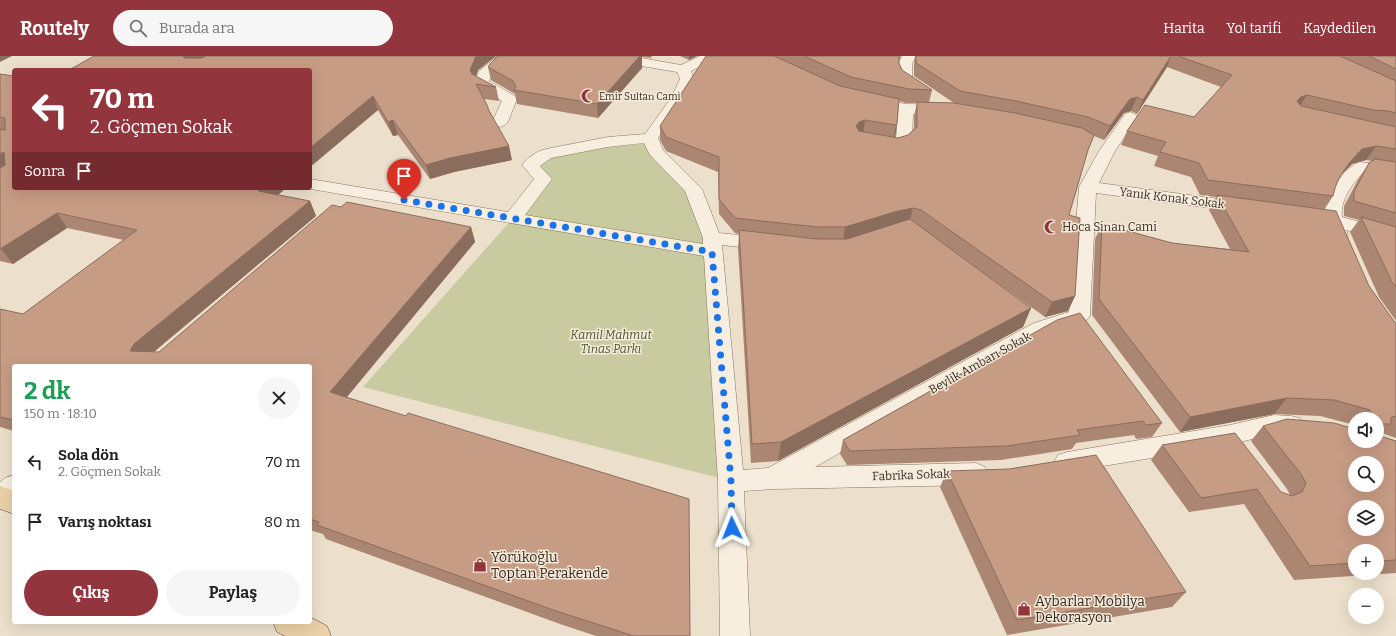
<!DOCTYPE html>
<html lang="tr">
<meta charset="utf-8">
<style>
:root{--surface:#fff;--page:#f6f6f6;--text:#222;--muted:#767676;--accent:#93353c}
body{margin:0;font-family:Bitter,serif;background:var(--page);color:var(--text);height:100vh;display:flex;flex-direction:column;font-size:15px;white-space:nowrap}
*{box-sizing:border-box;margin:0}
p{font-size:13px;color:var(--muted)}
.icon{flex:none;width:22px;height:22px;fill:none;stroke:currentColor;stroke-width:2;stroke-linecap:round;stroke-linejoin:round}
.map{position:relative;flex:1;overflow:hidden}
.side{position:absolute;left:12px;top:308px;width:300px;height:260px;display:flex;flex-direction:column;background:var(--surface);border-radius:4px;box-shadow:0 4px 16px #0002}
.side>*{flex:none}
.guide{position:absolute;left:12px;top:12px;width:300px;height:122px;border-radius:4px;box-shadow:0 4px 16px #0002;background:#93353c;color:#fff;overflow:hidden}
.controls{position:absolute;left:1348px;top:356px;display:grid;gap:8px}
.controls a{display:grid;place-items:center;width:36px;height:36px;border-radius:50%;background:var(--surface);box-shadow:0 4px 16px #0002;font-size:20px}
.pin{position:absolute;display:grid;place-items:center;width:34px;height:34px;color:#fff;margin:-41px -17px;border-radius:50% 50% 50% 0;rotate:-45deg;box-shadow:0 0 4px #0007}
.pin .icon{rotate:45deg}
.me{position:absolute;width:44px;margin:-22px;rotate:358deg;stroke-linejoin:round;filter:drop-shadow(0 0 3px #0008)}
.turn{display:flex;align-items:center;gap:14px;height:84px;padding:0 12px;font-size:18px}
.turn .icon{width:52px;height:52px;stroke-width:2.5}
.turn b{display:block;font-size:28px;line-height:34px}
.then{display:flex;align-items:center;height:38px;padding:0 12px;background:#0003;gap:8px;font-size:15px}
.round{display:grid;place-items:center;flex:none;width:42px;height:42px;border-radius:21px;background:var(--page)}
.summary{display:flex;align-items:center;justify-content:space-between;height:68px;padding:0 12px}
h1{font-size:24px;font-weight:700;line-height:30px;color:#1e9e55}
.primary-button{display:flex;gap:8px;margin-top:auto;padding:8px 12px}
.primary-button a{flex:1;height:46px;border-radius:24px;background:var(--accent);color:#fff;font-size:16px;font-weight:700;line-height:46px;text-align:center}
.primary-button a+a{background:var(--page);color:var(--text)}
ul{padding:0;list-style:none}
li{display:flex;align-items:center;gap:12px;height:60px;padding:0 12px}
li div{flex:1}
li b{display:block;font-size:15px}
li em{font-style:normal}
header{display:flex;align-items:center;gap:24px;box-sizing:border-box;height:56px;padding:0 20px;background:var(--accent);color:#fff}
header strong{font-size:19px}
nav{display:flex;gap:22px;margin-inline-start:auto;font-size:14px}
.search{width:280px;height:36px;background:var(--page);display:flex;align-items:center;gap:10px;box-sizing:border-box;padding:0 14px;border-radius:22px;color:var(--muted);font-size:15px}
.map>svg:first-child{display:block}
.green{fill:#c8caa0}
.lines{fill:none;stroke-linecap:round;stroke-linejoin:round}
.minor-casing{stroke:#887361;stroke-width:1}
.major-casing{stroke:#574234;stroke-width:1}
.minor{fill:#f7eedf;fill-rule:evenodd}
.major{fill:#ebd1a8;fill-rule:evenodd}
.wall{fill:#ab8672;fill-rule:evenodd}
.shaded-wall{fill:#8b6d5d}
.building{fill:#c79c85;stroke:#8b6d5d;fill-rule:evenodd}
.route{stroke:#1a73e8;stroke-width:7;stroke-dasharray:0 12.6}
.labels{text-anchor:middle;stroke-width:3;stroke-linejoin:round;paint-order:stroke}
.far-poi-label{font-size:10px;fill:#3a2c23;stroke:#f4ebdb;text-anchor:start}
.street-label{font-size:12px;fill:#3a2c23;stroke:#f4ebdb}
.poi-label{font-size:12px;fill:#3a2c23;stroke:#f4ebdb;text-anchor:start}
.park-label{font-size:12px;font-style:italic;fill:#4d552b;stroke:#f4ebdb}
.near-poi-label{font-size:14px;fill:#3a2c23;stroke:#f4ebdb;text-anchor:start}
</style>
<header>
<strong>Routely</strong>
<div class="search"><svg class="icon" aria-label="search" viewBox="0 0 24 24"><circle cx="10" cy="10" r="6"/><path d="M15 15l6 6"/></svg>Burada ara</div>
<nav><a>Harita</a><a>Yol tarifi</a><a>Kaydedilen</a></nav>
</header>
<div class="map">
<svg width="1396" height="580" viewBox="0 0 1396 580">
<rect width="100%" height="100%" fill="#ece0cc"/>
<path class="green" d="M650,82L693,133L712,182L731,425L363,331L513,162L542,123L530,109L546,98Z"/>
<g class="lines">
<g class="minor-casing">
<path id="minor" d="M498,0H513L491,20L489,25L515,40L517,43L508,66L505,69L500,71L495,69L492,66L502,45L476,30L474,27L479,15Z
M598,0H630L681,9L700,0H718L716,3L691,15L694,23L685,42L658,82L663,94L702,133L719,177L768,182L775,184L778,188L775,192L768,194L722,189L743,414L768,412L1034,267L1069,256L1079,131L1099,95L1125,58L1130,56L1135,58L1138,61L1115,95L1099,127L1242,146L1248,147L1251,151L1248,155L1242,156L1096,137L1090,260L1086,265L1050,277L815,411L976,407L985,411L989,418L985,425L976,429L774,433L744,435L750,580H720L718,425L704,200L305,132H310V123L508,156L534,123L522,109C527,102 537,95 546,93L608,81L645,78L671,42L680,23L677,16L605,4L600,3ZM644,87L650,99L685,135L703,182V188L525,159L552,123L540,110L551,102L608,91Z
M902,0H916L912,8V21L931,37L929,40C918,43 904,32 898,23V8Z
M869,41L906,48L946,49L951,51L954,54L951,57L946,59L913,58L912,85C903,98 888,95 875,91L873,88L875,85C882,83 890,86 896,83L898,56L864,48L862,45L864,42Z
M1360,106L1396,110V120L1364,116C1352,128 1340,144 1342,161L1396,176V188L1346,174L1348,178L1346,182L1339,184L1332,182L1326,169L1305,165L1302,161L1305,157L1311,156L1323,157C1324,142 1345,110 1360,106Z
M1274,359L1291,360L1300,362L1303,369L1300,376L1291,378L1274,377L1230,389L1067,416L1058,413L1054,406L1058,399L1067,396L1230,369Z
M14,419V446L10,449L0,452V426L5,422Z"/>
</g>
<g class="major-casing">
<path id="major" d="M0,430L14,435V458L0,453Z
M310,561L327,570L331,580H285L277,576L273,566H310Z"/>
</g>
<use href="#minor" class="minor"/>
<use href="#major" class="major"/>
</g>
<path class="wall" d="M94,0H496L478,14L476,20L496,31L499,45L484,43L512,104L454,116L430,123L398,79L393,80L378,54L310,111V14Z
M498,0H652L651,2L642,1V12L598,62L517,48L515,38L491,24L488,11Z
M680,0H697L689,4Z
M706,0H900L899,4V7L902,14L932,34L929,46L954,47L914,20V8L915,0H1396V265L1379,241L1350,176L1359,164L1344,160V150L1359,122L1369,107L1372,105L1366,104L1352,108L1342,118L1339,122L1335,132L1333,140L1324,154L1369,230L1396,268V382L1382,377L1379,380L1396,385V517L1294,524L1244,448L1189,456L1151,404L1162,389L1281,436L1290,439L1287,433L1251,385L1263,370L1377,385V363H1355V369L1320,360L1274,358L1180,376L1092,259L1095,183L1102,168L1172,187L1230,193L1209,154L1216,141L1200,139L1191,121L1154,110L1158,100L1121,89L1127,75L1194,61L1221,31L1167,11L1137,58L1131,55L1124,57L1104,84L1094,80L1087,97L1069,159L1075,240L1068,255L1045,261L989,221L1031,252L1023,271L778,405L751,407L738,192L739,178L735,177L719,158L718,116L666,95L660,84V70L706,1ZM899,45L906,47H917L914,60V73L908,79L898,82H895ZM1355,495H1377V517H1355Z
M0,18L14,132H286L278,139L310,145L316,160L154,296H159L471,171L475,186L346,341L690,580H596L560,568L326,483L323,478L310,474V310H14V375L0,371V253L23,258L124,184L67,172L13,208L0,205Z
M1057,264L1162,367L1152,381L1136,383L1134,379L1076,387L1072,393L1001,404L847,409L840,398L843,384Z
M947,415L1186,536L1172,551L1007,579L940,431Z"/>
<path class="shaded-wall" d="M0,0H12L0,6Z
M184,0H210L192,10L183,1Z
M476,0H496L478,14L473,28L470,14Z
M640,0H642V12L598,62L597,48Z
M689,0H697L689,4Z
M1171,0L1167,11L1137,58L1143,44Z
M1307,39L1298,53L1297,45L1301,41Z
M373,40L378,54L310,111V92Z
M1137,41L1131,55L1124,57L1104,84L1110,70L1130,43Z
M393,64L398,79L393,80L388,66Z
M865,64L863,79L857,81L856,70L859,66Z
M897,68L895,82L893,83L896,69Z
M509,90L512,104L454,116L430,123L426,109L450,102Z
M1376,90L1366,104L1352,108L1340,120L1350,106L1362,93Z
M4,96L14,110L0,116V98Z
M261,132H286L265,150L258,135Z
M310,145L316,160L145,303L130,295L134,288Z
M913,152L909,167L843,186L845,171L898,155Z
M57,157L67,172L13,208L1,193Z
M471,171L475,186L338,352L330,336Z
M1075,240L1068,255L1045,261L1052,246Z
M1031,252L1023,271L778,405L781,386Z
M1287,342L1274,358L1180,376L1190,361Z"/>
<path class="building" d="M94,0H184L183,1L185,2H202L206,0H476L470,14L472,18L496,31L476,28L488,51V53L509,90L450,102L426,109L393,64L388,66L373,40L310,92V14H69Z
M498,0H640L597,48L514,34L516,30L513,25L488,11L490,8Z
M706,0H774L840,30L899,43L897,68L896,69L865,64L859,66L856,70L859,75L898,82L908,79L917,71V46L954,47L1015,57L1082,72L1094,79L1088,94L1069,159L1080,162L1075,240L1052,246L921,154L913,152L898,155L845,171H817L735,162L719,143V101L666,81L660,70Z
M804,0H899V7L902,14L932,34L909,33L851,21Z
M916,0H1171L1143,44L1137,41L1130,43L1110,70L1088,61L1016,45L960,35L916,7Z
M1178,0H1340L1396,25V57L1388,55L1373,54L1307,39L1301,41L1297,45L1301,50L1396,71V93L1376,90L1362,93L1350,106L1339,122L1335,132L1333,140L1208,124L1199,107L1160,96L1166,86L1127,75L1145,49L1194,61L1232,19Z
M1369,0H1396V13Z
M0,18L14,20V132H261L258,135L310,145L134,288L130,295L159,296L332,149L341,151L347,146L471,171L330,336L406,360L408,357L689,443L690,580H634L556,555L317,469L319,466L310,463V310H14V364L0,361V253L23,258L137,174L57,157L0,193V112L5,109L4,96L0,98V73L5,74V62L0,61Z
M1375,103L1396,106V157L1354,145V136L1369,107Z
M1217,139L1336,155L1369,230L1396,268V361L1393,360L1391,362V368H1377V363H1371L1370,354L1334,344L1287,342L1190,361L1099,243L1102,168L1172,187L1249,196Z
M1361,161L1396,171V231L1392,226Z
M910,163L1031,252L781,386L752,388L739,174L817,183H847Z
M1080,257L1162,367L1146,369L1143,365L1077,374L1080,379L1007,390L850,395L843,384L1057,264Z
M1287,363L1334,367L1355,373V385H1377V379L1396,385V504L1377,505V495H1355V507L1310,510L1257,433L1201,442L1162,389L1235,377L1281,436L1292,440L1302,436L1306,427L1301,418L1263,370ZM1355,407H1377V429H1355ZM1355,451H1377V473H1355Z
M1096,399L1186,536L1017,564L947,415L1009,413Z"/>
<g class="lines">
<path class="route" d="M404,144L712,196L731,425L732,472"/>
</g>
<defs>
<g id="mosque-bare" transform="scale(1.08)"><path d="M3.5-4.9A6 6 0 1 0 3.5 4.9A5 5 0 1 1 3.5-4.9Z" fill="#93353c" stroke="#f4ebdb" stroke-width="2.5" paint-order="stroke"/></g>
<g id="shop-bare" transform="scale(1.08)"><path d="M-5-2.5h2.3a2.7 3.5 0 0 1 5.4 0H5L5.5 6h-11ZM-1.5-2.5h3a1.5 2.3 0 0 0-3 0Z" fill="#93353c" stroke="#f4ebdb" stroke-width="2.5" paint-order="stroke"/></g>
</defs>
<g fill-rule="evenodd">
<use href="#mosque-bare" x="588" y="40"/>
<use href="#mosque-bare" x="1051" y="171"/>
<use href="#shop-bare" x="480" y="509"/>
<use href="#shop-bare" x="1024" y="553"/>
</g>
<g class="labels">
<g class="far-poi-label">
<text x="599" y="44">Emir Sultan Cami</text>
</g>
<g class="street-label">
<text transform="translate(1172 142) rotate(7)" y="4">Yanık Konak Sokak</text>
<text transform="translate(980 307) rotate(-29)" y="4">Beylik Ambarı Sokak</text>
<text transform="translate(911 419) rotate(-2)" y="4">Fabrika Sokak</text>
</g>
<g class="poi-label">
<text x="1062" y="175">Hoca Sinan Cami</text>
</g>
<g class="park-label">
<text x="611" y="283">Kamil Mahmut<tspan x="611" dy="14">Tınas Parkı</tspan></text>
</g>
<g class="near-poi-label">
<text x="491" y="506">Yörükoğlu<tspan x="491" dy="16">Toptan Perakende</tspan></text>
<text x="1035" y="550">Aybarlar Mobilya<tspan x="1035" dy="16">Dekorasyon</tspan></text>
</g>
</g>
</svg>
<div class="controls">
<a><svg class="icon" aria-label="sound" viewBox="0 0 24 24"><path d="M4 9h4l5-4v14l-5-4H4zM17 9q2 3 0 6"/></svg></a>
<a><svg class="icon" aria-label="search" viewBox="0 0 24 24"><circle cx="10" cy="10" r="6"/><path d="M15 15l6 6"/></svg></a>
<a><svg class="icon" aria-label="layers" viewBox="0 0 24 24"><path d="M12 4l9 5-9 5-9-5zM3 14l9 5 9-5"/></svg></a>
<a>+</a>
<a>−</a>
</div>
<div class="pin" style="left:404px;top:144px;background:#d93025"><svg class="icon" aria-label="arrive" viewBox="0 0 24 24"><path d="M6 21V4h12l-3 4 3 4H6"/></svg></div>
<svg class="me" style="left:732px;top:472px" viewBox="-20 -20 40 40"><path d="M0-17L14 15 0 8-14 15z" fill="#1a73e8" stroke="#fff" stroke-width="4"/></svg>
<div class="guide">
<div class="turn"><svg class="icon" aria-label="left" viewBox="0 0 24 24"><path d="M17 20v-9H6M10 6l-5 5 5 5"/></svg><div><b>70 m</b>2. Göçmen Sokak</div></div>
<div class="then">Sonra<svg class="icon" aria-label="arrive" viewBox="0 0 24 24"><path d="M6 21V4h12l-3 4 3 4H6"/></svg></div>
</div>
<section class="side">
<div class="summary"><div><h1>2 dk</h1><p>150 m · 18:10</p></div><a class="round"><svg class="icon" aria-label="close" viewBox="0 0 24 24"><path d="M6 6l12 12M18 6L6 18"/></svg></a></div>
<ul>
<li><svg class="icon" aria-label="left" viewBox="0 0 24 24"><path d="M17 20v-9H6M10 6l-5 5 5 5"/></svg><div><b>Sola dön</b><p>2. Göçmen Sokak</p></div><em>70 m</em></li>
<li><svg class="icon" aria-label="arrive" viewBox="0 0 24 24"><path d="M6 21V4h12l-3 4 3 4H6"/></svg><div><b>Varış noktası</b></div><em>80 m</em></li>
</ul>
<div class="primary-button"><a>Çıkış</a><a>Paylaş</a></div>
</section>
</div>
